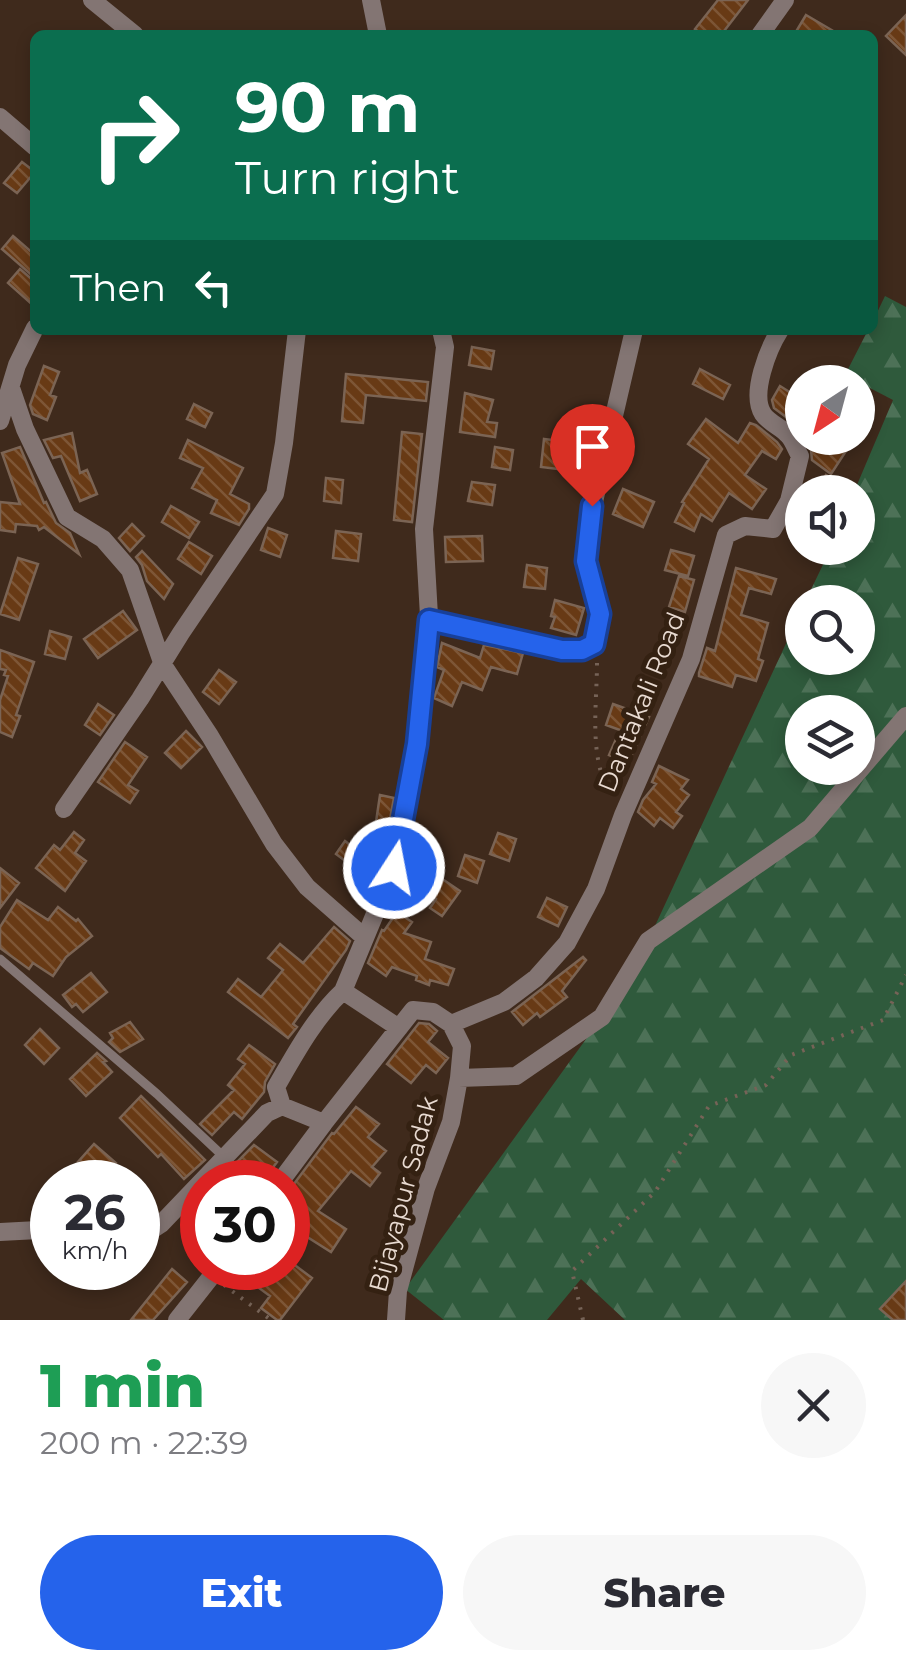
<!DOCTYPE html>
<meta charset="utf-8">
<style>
:root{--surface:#fff;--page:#f7f7f7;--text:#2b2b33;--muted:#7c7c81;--accent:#2563eb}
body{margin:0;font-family:Montserrat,sans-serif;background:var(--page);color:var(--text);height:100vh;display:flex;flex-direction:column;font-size:38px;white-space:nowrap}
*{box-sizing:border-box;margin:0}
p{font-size:32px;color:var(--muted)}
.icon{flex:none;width:55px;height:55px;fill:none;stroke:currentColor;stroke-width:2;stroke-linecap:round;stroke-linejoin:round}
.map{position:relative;height:1320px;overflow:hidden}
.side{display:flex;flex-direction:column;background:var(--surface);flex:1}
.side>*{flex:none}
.hud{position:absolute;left:30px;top:30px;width:848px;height:305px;border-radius:15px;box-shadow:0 5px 15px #0003;background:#0b6e4f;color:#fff;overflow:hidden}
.needle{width:65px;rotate:216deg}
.buttons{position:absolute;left:785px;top:365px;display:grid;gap:20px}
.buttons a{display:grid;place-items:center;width:90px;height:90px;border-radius:50%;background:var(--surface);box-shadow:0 5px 15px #0003;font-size:50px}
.speed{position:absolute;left:30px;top:1160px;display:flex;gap:20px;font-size:50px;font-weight:700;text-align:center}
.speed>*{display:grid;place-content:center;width:130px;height:130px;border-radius:50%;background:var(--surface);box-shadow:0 5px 15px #0003;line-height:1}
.speed small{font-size:25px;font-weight:400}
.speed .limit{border:15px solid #d22;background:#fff;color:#111}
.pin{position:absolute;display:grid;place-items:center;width:85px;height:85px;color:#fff;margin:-102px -42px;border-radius:50% 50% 50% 0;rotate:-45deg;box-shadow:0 0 10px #0007}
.pin .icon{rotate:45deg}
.me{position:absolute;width:110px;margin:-55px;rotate:11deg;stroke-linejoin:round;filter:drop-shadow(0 0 8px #0008)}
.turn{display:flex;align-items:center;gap:35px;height:210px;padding:0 40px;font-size:45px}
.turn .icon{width:130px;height:130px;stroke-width:2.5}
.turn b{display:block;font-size:70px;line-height:85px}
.then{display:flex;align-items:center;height:95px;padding:0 40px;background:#0003;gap:20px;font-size:38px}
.round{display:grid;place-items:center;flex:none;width:105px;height:105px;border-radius:52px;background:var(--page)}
.head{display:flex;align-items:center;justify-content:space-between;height:170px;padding:0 40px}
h1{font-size:60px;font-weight:800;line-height:75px;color:#1e9e55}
.primary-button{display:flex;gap:20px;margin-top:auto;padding:20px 40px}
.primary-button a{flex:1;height:115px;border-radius:60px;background:var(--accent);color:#fff;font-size:40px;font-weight:800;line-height:115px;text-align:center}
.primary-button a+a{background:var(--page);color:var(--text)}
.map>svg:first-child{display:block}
.forest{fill:url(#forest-firs);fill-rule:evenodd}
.building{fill:url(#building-back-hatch);stroke:#7b6454;stroke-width:2.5}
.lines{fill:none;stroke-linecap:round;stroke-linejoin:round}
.path{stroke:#766357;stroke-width:4;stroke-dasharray:2.5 8;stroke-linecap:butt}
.lane{stroke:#837573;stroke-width:9}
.street{stroke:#837573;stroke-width:18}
.route-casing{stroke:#184099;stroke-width:25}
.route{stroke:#2563eb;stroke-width:18}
.labels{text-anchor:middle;stroke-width:10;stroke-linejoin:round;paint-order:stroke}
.street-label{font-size:25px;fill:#e9dbd2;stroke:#342112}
</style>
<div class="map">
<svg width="906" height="1320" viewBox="0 0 906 1320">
<defs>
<pattern id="forest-firs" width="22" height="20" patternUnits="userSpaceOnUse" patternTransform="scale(2.5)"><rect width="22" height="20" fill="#2f5a3c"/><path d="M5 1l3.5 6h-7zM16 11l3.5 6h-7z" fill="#4d7157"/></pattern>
<pattern id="building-back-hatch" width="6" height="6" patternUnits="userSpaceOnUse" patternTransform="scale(2.5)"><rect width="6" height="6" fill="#683a15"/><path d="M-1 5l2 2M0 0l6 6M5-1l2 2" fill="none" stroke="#7e5636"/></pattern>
</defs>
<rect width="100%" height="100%" fill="#3f2a1c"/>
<path class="forest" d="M885,296L906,307V1320H625L581,1279L547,1320H444L405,1289L602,1017L648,941L802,609V658H858V602H805L831,548H858V492H854L893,400L845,375L868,330H872L873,321ZM802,712H858V768H802Z"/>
<path class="building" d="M718,0H748L721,35H702L695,29Z
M806,15L840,35H794Z
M906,15V55L886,36Z
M22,162L35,172L17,193L4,183Z
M13,236L35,255V278L2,249Z
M20,269L35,282V307L8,283Z
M472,347L494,351L491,369L469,365Z
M44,366L59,372L50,395L56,397L47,420L33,414L30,405Z
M700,369L730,385L723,399L693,384Z
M346,374L428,382L426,401L366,395L363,423L342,421Z
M780,386L802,400V434L794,423L774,408L772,400Z
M465,393L493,400L487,422L497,423L495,437L460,432Z
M194,404L212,413L205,427L187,419Z
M706,419L738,443L750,423L756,425L777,442L782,449L776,459L762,451L745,475L766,489L752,509L729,493L712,521L701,514L694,531L675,522L684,503L682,502L709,459L688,444Z
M588,421L599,423L593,453L581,451Z
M402,432L422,434L412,522L394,520Z
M72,433L80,473L87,470L97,494L80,501L61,456L53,458L44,440Z
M805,438H838L850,445L831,474L812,460L811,450Z
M544,439L571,442L567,470L541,467Z
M188,440L243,468L230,494L249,504V509L239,525L211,513L217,500L192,488L203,468L180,458Z
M20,447L44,503L46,502L56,523L70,533L79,554L44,527L39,530L37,526L16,524L15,532L0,530V502L20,504L2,453Z
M495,447L513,450L510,470L492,467Z
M826,475L857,492H815Z
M326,478L343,480L341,503L324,501Z
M472,482L495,485L492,505L468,501Z
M623,489L654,502L643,527L613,514Z
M171,506L199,522L189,538L162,522Z
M132,524L144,536L130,551L119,538Z
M268,528L287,535L280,557L261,550Z
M336,531L361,534L358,561L333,558Z
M482,536L483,561L446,562L445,537Z
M189,542L212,556L201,574L178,559Z
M671,550L694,556L688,576L665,570Z
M142,551L173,584L164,599L147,581L142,565L136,557Z
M18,558L38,564L19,620L0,614Z
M527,565L547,568L545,589L524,587Z
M736,568L776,579L771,594L749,588L741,615L768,623L758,659L763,661L756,681L736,675L732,687L699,676V673L707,648L715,651Z
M679,576L694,580L685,612L669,607Z
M555,600L584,608L576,635L551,628L555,617L551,616Z
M123,611L137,630L98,658L84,639Z
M50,631L71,637L65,659L45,654Z
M663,632L677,637L669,663L654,658Z
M442,643L480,658L484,645L523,653L517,674L491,667L482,690L462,682L452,706L434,698L444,670L437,667Z
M0,650L34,662L16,715L20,716L12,737L0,732V700L8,676L4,675L6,670L0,669Z
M219,670L236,682L219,704L203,692Z
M98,704L114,715L100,735L85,725Z
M613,704L649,717L628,763L609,755L620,730L606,725Z
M186,731L202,747L181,768L165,753Z
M125,742L147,757L128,785L138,791L130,803L98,782Z
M659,766L688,780L681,789L689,795L676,812L682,816L673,828L660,818L654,826L638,812L643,800L656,784L652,782Z
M380,795L394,798L389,824L376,822Z
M74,832L84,840L75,853L86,861L65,891L36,868L54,845L60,850Z
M498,833L516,839L509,861L490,854Z
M345,841L361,853L352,866L336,854Z
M465,855L484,861L477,883L458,876Z
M0,868L19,883L0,908Z
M435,874L460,891L442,916L430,908L436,899L424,890Z
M547,898L567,907L558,926L538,917Z
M17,900L48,920L58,907L76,921L78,919L92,936L66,957L53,976L33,963L29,969L0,948V927Z
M397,912L412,922L404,933L431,942L425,959L454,969L448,985L430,980L429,985L416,980L417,976L392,967L386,976L368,963L382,930L384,931Z
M334,927L350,941L346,950L293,1024L297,1027L288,1038L228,992L238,979L261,997L283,970L268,958L280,944L303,963Z
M583,957L586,960L562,991L567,997L540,1017L537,1013L523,1025L512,1012Z
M91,973L107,992L83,1012L76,1004L72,1007L63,995Z
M130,1022L143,1039L120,1052L109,1042L113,1038L110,1033Z
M419,1023L429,1024L437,1031L428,1042L448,1058L436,1073L426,1065L411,1083L387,1064Z
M40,1029L59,1048L44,1064L25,1045Z
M249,1045L275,1064L265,1082L264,1092L242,1119L234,1112L212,1135L200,1124L234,1090L228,1085L245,1064L238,1059Z
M97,1053L106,1061L103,1062L112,1072L86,1096L70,1079Z
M141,1096L205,1160L184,1179L161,1154L158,1157L120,1118Z
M356,1107L379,1124L368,1137L386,1151L372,1167L380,1173L370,1186L351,1171L318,1211L346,1229L331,1252L304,1235L288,1257V1192L332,1133L334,1134Z
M94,1144L116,1163L100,1181L78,1162Z
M254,1145L277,1162L262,1182H255L233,1166Z
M288,1260L312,1278L280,1320H277L261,1308L270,1296L232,1268H288Z
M172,1269L187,1282L153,1320H131Z
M906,1281V1320H893L880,1309Z"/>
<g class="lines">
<path class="path" d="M597,663C597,706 588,757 611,796
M224,1285L271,1320
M583,1320L572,1271L655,1192L709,1106L766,1085L791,1055L883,1020L906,975"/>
<path class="lane" d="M0,959L157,1094L224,1157"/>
<path class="street" d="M92,0L135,35
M371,0L378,35
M760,35L785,0
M0,117L35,147
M11,388L25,429L67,517L103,539L130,570L163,665L210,736L274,844L307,887L364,937
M0,421L17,365L35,328
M429,620L562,649L582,651L594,644L600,614L586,561L593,506L634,330
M64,809L140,699L181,633L275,494L284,443L297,330
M343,991L399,1028
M459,1078L516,1076L602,1017L648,941L810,828L906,716
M282,1106L276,1087C295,1054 315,1017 343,991L394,868L417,744L429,616L424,529L445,347L441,330
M280,1182L324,1123L413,1010L433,1012L451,1024L504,1002L536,978L567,943L596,889L623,815L691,659L726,535L745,526L773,529L789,501L800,456C796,449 793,440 788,435C781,427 769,423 763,414C750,394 768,349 780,330
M0,1232L38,1230L52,1232
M138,1239L161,1224L267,1113L282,1106L324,1123
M177,1320L218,1268
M396,1320L398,1291L426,1188L451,1122L459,1078L462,1046L451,1024"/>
</g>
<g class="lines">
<g class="route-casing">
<path id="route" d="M394,868L417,744L429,620L562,650H582L594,644L600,614L586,561L592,506"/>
</g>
<use href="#route" class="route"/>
</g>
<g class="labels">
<g class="street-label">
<text transform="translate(641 702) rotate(-68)" y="9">Dantakali Road</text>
<text transform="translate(403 1194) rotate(-75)" y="9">Bijayapur Sadak</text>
</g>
</g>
</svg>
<div class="buttons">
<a><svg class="needle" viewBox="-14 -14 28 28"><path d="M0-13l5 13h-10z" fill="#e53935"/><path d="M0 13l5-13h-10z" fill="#7c7c81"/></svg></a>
<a><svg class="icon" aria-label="sound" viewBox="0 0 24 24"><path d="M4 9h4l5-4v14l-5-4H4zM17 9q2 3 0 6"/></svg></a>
<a><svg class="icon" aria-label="search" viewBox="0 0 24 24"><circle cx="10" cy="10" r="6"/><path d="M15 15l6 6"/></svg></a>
<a><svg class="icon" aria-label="layers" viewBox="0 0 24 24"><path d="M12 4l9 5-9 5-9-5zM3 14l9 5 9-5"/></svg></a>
</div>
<div class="speed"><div>26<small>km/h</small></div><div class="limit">30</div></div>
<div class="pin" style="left:592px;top:506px;background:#d93025"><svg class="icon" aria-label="arrive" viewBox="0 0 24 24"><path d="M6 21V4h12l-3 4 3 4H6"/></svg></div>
<svg class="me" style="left:394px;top:868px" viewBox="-20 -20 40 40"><circle r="17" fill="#2563eb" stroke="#fff" stroke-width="3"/><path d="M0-11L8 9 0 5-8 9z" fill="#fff"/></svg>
<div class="hud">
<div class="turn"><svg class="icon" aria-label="right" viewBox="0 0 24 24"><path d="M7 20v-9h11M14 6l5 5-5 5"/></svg><div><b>90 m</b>Turn right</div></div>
<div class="then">Then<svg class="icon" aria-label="left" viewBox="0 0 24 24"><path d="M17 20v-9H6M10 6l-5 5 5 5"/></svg></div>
</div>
</div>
<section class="side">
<div class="head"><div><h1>1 min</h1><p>200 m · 22:39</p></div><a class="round"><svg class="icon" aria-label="close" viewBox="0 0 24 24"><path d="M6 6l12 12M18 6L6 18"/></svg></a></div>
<div class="primary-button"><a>Exit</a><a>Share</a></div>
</section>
